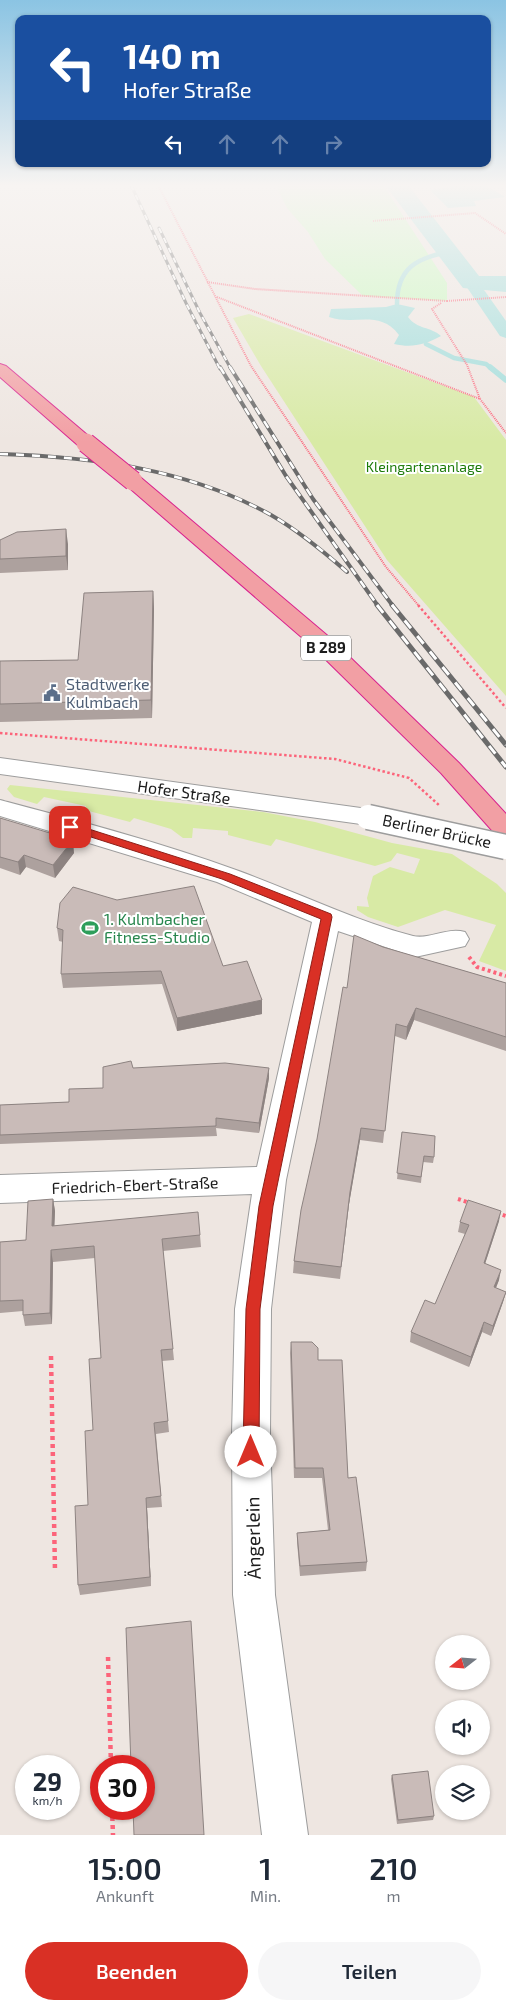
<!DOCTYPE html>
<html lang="de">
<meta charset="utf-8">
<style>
:root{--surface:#fff;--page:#f6f6f7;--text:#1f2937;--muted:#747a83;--accent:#d93025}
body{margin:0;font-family:"Exo 2",sans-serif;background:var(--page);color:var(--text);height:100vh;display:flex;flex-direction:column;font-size:19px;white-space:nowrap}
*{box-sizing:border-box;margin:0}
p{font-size:16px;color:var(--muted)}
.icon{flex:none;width:28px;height:28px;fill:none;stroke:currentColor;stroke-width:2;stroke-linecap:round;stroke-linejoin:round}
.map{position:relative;height:1835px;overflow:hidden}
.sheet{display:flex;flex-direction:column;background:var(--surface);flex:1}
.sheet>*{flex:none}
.guide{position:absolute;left:15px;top:15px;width:476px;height:152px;border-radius:10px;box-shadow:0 1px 4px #0004;background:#1a4fa0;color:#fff;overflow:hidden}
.needle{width:32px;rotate:253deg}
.controls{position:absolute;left:435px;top:1635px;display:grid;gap:10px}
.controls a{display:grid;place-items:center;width:55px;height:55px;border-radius:50%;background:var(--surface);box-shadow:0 1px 4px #0004;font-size:25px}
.speed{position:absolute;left:15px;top:1755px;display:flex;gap:10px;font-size:25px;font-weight:700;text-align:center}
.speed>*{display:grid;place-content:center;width:65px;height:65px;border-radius:50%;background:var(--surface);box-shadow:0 1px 4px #0004;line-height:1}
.speed small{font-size:12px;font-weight:400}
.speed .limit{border:8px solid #d22;background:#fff;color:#111}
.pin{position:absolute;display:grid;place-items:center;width:42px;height:42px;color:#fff;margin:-21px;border-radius:10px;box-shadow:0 2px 8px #0006}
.me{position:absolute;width:55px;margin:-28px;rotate:0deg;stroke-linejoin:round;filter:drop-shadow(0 0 4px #0008)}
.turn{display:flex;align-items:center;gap:18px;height:105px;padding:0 25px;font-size:22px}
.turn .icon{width:65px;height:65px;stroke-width:2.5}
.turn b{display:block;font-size:35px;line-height:42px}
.lanes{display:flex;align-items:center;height:48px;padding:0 25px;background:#0003;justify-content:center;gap:25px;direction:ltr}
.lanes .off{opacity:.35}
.eta{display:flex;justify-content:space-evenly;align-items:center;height:85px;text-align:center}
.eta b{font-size:30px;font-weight:600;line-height:35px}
.button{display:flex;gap:10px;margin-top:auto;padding:10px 25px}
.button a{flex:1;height:58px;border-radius:30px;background:var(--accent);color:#fff;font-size:20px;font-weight:600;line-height:58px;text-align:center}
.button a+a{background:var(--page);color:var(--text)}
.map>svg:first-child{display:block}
.grass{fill:#d8eaa5}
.park{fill:#c7fabc}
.water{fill:#a0dddb}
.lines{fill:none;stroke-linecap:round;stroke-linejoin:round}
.stream-far1{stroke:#a0dddb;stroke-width:4.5}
.stream{stroke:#a0dddb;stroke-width:5.5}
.canal{fill:#a0dddb;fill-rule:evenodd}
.river{fill:#a0dddb;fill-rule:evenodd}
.minor-casing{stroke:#9d9d9d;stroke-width:2}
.tertiary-casing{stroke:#9d9d9d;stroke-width:2}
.trunk-casing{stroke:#d9218e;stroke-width:2}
.path-far3{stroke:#fc647a;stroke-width:2;stroke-dasharray:1 1;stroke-linecap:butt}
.path-far2{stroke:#fc647a;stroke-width:2.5;stroke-dasharray:2.5 2.5;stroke-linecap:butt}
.path-far1{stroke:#fc647a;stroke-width:4;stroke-dasharray:3 3;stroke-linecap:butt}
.path{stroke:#fc647a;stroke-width:4.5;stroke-dasharray:4 4;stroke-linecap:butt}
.minor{fill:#fff;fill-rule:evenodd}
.tertiary{fill:#fff;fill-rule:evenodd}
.trunk{fill:#f29fa4;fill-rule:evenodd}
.rail-far2-casing{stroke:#6a6a6a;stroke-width:3}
.rail-far1-casing{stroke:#6a6a6a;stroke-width:4}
.rail-casing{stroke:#6a6a6a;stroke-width:5}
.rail-far2{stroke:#fff;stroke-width:2;stroke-dasharray:5.5;stroke-linecap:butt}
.rail-far1{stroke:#fff;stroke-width:2.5;stroke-dasharray:8;stroke-linecap:butt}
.rail{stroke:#fff;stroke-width:3;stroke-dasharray:10;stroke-linecap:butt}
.tertiary-bridge-casing{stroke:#9d9d9d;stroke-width:27;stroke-linecap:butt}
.trunk-bridge-casing{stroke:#d9218e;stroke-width:21;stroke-linecap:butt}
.tertiary-bridge{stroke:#fff;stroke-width:24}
.trunk-bridge{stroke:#f29fa4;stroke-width:19}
.wall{fill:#ada19e}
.shaded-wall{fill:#8d8381}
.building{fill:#c9bbb8;stroke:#8d8381}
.route{fill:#d93025;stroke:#8d1f18}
.labels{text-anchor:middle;stroke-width:4;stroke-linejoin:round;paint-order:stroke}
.far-park-label{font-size:14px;fill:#1c7b09;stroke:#fff}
.shield{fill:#fff;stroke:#606060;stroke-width:1}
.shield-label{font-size:15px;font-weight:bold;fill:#1c1c1c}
.service-label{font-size:16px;fill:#4e5e75;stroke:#fff;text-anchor:start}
.street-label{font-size:16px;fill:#1c1c1c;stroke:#fff}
.leisure-label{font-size:16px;fill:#27864d;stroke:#fff;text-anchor:start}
.near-street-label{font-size:19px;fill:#1c1c1c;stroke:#fff}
</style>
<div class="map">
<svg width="506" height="1835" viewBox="0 0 506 1835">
<rect width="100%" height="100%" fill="#eee6e1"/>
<path class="grass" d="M249,314L474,397L506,440V696L387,560L261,366L233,318Z
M10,785L263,812L315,822L392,843L452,854L497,884L506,893V971L479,961L496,925L445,910L398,927L368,917L357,910V906L369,907L367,898L373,876L390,867L414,874L420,859L397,853L391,861L375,866L276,839L271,846L228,835V831L193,828L192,838H183L171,829L134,818L130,822L85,810L86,806L44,797L37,804L14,797L7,789Z"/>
<path class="park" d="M276,185H383L447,283V301L363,296L325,259L308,232L287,208Z"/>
<path class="water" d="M448,185H485L505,197L474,201L476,206L448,208L430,190L450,187Z
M397,304L415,308L408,317C418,330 430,326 441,336C424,345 412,348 394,344L399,335C379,309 355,326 329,317L331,309L386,307Z"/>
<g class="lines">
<path class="stream-far1" d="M397,304C397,268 417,258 448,252
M426,344L454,358L486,364L492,369"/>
<path class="stream" d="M490,367L506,380"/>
<path class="canal" d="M472,278L477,280L506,321V338L500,336L464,283Z"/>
<path class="river" d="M385,185H408L479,276H506V292L463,288Z"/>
<g class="minor-casing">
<path id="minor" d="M0,800C79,821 159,842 236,870C295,891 352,920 413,936C429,940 446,927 465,932L469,939L465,946L415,957L338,931L286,1180L271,1309L270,1434L275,1595L308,1835H262L233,1595L232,1434L235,1309L252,1194L0,1203V1175L257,1167L312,922L217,882L0,816Z"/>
</g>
<g class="tertiary-casing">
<path id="tertiary" d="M0,758L368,809L377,811L381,817L377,823L368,825L0,774Z"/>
</g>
<g class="trunk-casing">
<path id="trunk" d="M0,364L6,366L92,439L95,443L92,447H80L0,377Z
M133,475L140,477L329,637L459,763L506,814V838L497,836L441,773L313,647L126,485L124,481L126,477Z"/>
</g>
<path class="path-far3" d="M158,185L251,366L386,567L419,606
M373,221L475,213L506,234
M207,282L255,289L447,301
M217,297L480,399L506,433
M447,301L506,297
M441,303L432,309L467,365L480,399"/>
<path class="path-far2" d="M418,605L506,708
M0,733L335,759L409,778L440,806"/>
<path class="path-far1" d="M469,957L477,967L506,976
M458,1199L470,1203
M497,1213L506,1216"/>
<path class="path" d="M51,1356L55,1571
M108,1657L111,1766
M112,1809L113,1835"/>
<use href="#minor" class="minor"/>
<use href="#tertiary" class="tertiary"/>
<use href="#trunk" class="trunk"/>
<g class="rail-far2-casing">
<path id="rail-far2" d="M131,185L186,303L220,369
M159,228L200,313L231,369"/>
</g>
<g class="rail-far1-casing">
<path id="rail-far1" d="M220,367L286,476L378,606
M230,367L313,499L393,606
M0,454C94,457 188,469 271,515C299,531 323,551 347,572"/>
</g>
<g class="rail-casing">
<path id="rail" d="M377,605L506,767
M392,605L506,745"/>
</g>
<use href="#rail-far2" class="rail-far2"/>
<use href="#rail-far1" class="rail-far1"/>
<use href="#rail" class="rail"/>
<g class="tertiary-bridge-casing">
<path id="tertiary-bridge" d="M368,817L506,847"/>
</g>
<g class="trunk-bridge-casing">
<path id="trunk-bridge" d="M86,443L133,481"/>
</g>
<use href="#tertiary-bridge" class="tertiary-bridge"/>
<use href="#trunk-bridge" class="trunk-bridge"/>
</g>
<path class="wall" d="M0,540L68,544V570L0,573Z
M153,591L154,609L152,718L0,722V661L78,660Z
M0,818L74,853L55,878L26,867L20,875L0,868Z
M57,928L223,966L262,1000V1014L177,1031L162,984L63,988L61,974L63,942L59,941Z
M383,947L506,983V1051L414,1020L406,1040L395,1036L383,1143L360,1140L349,1204L340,1279L293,1273L294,1261L347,988Z
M133,1068L269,1078L259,1133L216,1128L217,1136L0,1144V1105L69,1102L103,1088Z
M402,1132L434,1157L433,1163L423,1162L421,1183L397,1179Z
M53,1199L55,1211L54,1226L200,1235L201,1247L163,1251L174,1360L162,1361L169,1432L156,1434L162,1507L147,1508L151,1586L80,1595L78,1585L88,1505L93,1430L101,1358L95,1258L53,1262L52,1324L25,1326L23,1315V1311L0,1313V1242L26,1240Z
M499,1221L485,1264L499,1280L496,1288L506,1292L503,1302L491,1336L482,1332L469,1367L410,1342L411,1332L435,1304L465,1234L458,1232L460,1222Z
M291,1342L318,1360L348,1478L367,1562L366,1571L300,1576L297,1542V1533L328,1530L322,1478H294L290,1353Z
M392,1775L434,1816L433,1820L397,1824L391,1779Z"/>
<path class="shaded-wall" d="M66,529L68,544V570L66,556Z
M153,591L154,609L152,718L151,700Z
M73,840L74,853L55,878L53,865Z
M24,855L26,867L20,875L18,862Z
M262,1000V1014L177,1031V1018Z
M416,1008L414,1020L406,1040L407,1027Z
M269,1068V1078L259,1133V1123Z
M361,1128L360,1140L349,1204L340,1279L350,1192Z
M53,1199L55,1211L54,1238L52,1226Z
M501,1211L499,1221L482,1273L484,1263Z
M51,1250L53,1262L52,1324L50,1313Z
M501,1270L499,1280L492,1297L494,1287Z
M506,1292L503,1302L491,1336L493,1326Z
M484,1322L482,1332L469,1367L471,1357Z
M146,1498L147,1508L151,1586L150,1577Z"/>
<path class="building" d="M66,529V556L0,559V540L17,532Z
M153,591L151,700L0,704V661L78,660L84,593Z
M0,818L73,840L53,865L24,855L18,862L0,857Z
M194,886L223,966L247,961L262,1000L177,1018L161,971L61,974L63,930L57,928L60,903L73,887L117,900Z
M354,935L383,947L506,983V1037L416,1008L407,1027L396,1024L385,1131L361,1128L350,1192L341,1267L294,1261L301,1210L317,1139L343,987L347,988Z
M131,1061L133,1068L225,1063L269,1068L259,1123L216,1118V1126L0,1135V1105L69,1102V1089L103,1088V1067Z
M402,1132L435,1136L434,1157L424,1156L421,1177L397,1173Z
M53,1199L52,1226L198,1212L200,1235L162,1239L173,1349L161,1350L168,1421L154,1423L161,1496L146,1498L150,1577L78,1585L75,1506L88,1505L85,1431L93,1430L89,1359L101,1358L94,1246L51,1250L50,1313L23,1315V1300L0,1301V1242L26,1240L28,1201Z
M468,1200L501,1211L484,1263L501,1270L494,1287L506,1292L493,1326L484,1322L471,1357L411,1332L425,1300L435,1304L469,1225L460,1222Z
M291,1342H312L318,1348V1360H342L348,1478L356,1477L367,1562L300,1566L297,1533L330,1530L323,1468H295Z
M191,1621L204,1835H134L133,1809H144V1766H131L126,1628Z
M428,1771L434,1816L398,1820L392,1775Z"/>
<linearGradient id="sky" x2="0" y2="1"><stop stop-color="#8bc4e3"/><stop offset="0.42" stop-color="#f7f4f2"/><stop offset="1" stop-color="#f7f4f2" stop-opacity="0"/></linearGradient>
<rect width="506" height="442" fill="url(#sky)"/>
<path class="route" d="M70,823L230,874L331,914L332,917L273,1206L260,1309L259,1452L257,1458L251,1460L246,1458L243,1452L246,1309L259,1206L321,919L222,879L66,829V824Z"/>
<defs>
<g id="civic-bare" transform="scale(1.35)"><path d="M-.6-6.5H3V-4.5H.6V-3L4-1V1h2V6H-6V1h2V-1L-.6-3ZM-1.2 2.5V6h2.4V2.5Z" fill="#5c6f8a" stroke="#fff" stroke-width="2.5" paint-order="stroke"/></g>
<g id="stadium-bare" transform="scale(1.35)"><path d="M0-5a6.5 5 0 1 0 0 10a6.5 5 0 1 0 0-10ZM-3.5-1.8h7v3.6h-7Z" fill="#2e9e5b" stroke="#fff" stroke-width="2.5" paint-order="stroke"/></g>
</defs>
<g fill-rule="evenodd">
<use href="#civic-bare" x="52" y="693"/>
<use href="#stadium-bare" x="90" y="928"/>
</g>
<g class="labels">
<g class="far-park-label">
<text x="424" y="472">Kleingartenanlage</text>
</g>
<rect class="shield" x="301" y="635.5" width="50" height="25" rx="4"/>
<g class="shield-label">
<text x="326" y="653">B 289</text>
</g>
<g class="service-label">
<text x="66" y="690">Stadtwerke<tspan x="66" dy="18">Kulmbach</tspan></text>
</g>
<g class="street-label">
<text transform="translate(184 792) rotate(8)" y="6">Hofer Straße</text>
<text transform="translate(437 831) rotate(12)" y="6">Berliner Brücke</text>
<text transform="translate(135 1185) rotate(-2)" y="6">Friedrich-Ebert-Straße</text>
</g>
<g class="leisure-label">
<text x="104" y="925">1. Kulmbacher<tspan x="104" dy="18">Fitness-Studio</tspan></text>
</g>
<g class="near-street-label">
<text transform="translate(253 1538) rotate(-91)" y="7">Ängerlein</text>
</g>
</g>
</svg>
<div class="controls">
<a><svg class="needle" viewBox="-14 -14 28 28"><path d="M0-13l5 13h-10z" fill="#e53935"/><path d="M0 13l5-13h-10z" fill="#747a83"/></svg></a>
<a><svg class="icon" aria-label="sound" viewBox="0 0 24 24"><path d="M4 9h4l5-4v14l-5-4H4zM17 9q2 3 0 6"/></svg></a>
<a><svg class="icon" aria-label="layers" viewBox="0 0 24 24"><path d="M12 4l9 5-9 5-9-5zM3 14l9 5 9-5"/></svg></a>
</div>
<div class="speed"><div>29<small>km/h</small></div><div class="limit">30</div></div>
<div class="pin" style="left:70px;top:827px;background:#d93025"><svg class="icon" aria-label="arrive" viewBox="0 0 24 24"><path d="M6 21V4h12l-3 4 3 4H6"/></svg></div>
<svg class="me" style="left:251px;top:1452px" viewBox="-20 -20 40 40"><circle r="19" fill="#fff"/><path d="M0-13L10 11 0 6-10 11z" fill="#d93025"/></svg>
<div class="guide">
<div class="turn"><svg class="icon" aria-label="left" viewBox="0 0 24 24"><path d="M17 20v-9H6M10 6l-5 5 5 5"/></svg><div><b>140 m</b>Hofer Straße</div></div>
<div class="lanes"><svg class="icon" aria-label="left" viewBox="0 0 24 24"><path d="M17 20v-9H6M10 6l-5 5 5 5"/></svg><svg class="icon off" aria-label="ahead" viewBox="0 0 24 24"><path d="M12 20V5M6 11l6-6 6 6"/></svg><svg class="icon off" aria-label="ahead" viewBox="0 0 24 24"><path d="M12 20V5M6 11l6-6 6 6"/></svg><svg class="icon off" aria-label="right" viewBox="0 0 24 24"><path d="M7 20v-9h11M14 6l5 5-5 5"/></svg></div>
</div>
</div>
<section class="sheet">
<div class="eta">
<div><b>15:00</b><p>Ankunft</p></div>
<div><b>1</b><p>Min.</p></div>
<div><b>210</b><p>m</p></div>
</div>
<div class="button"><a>Beenden</a><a>Teilen</a></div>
</section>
